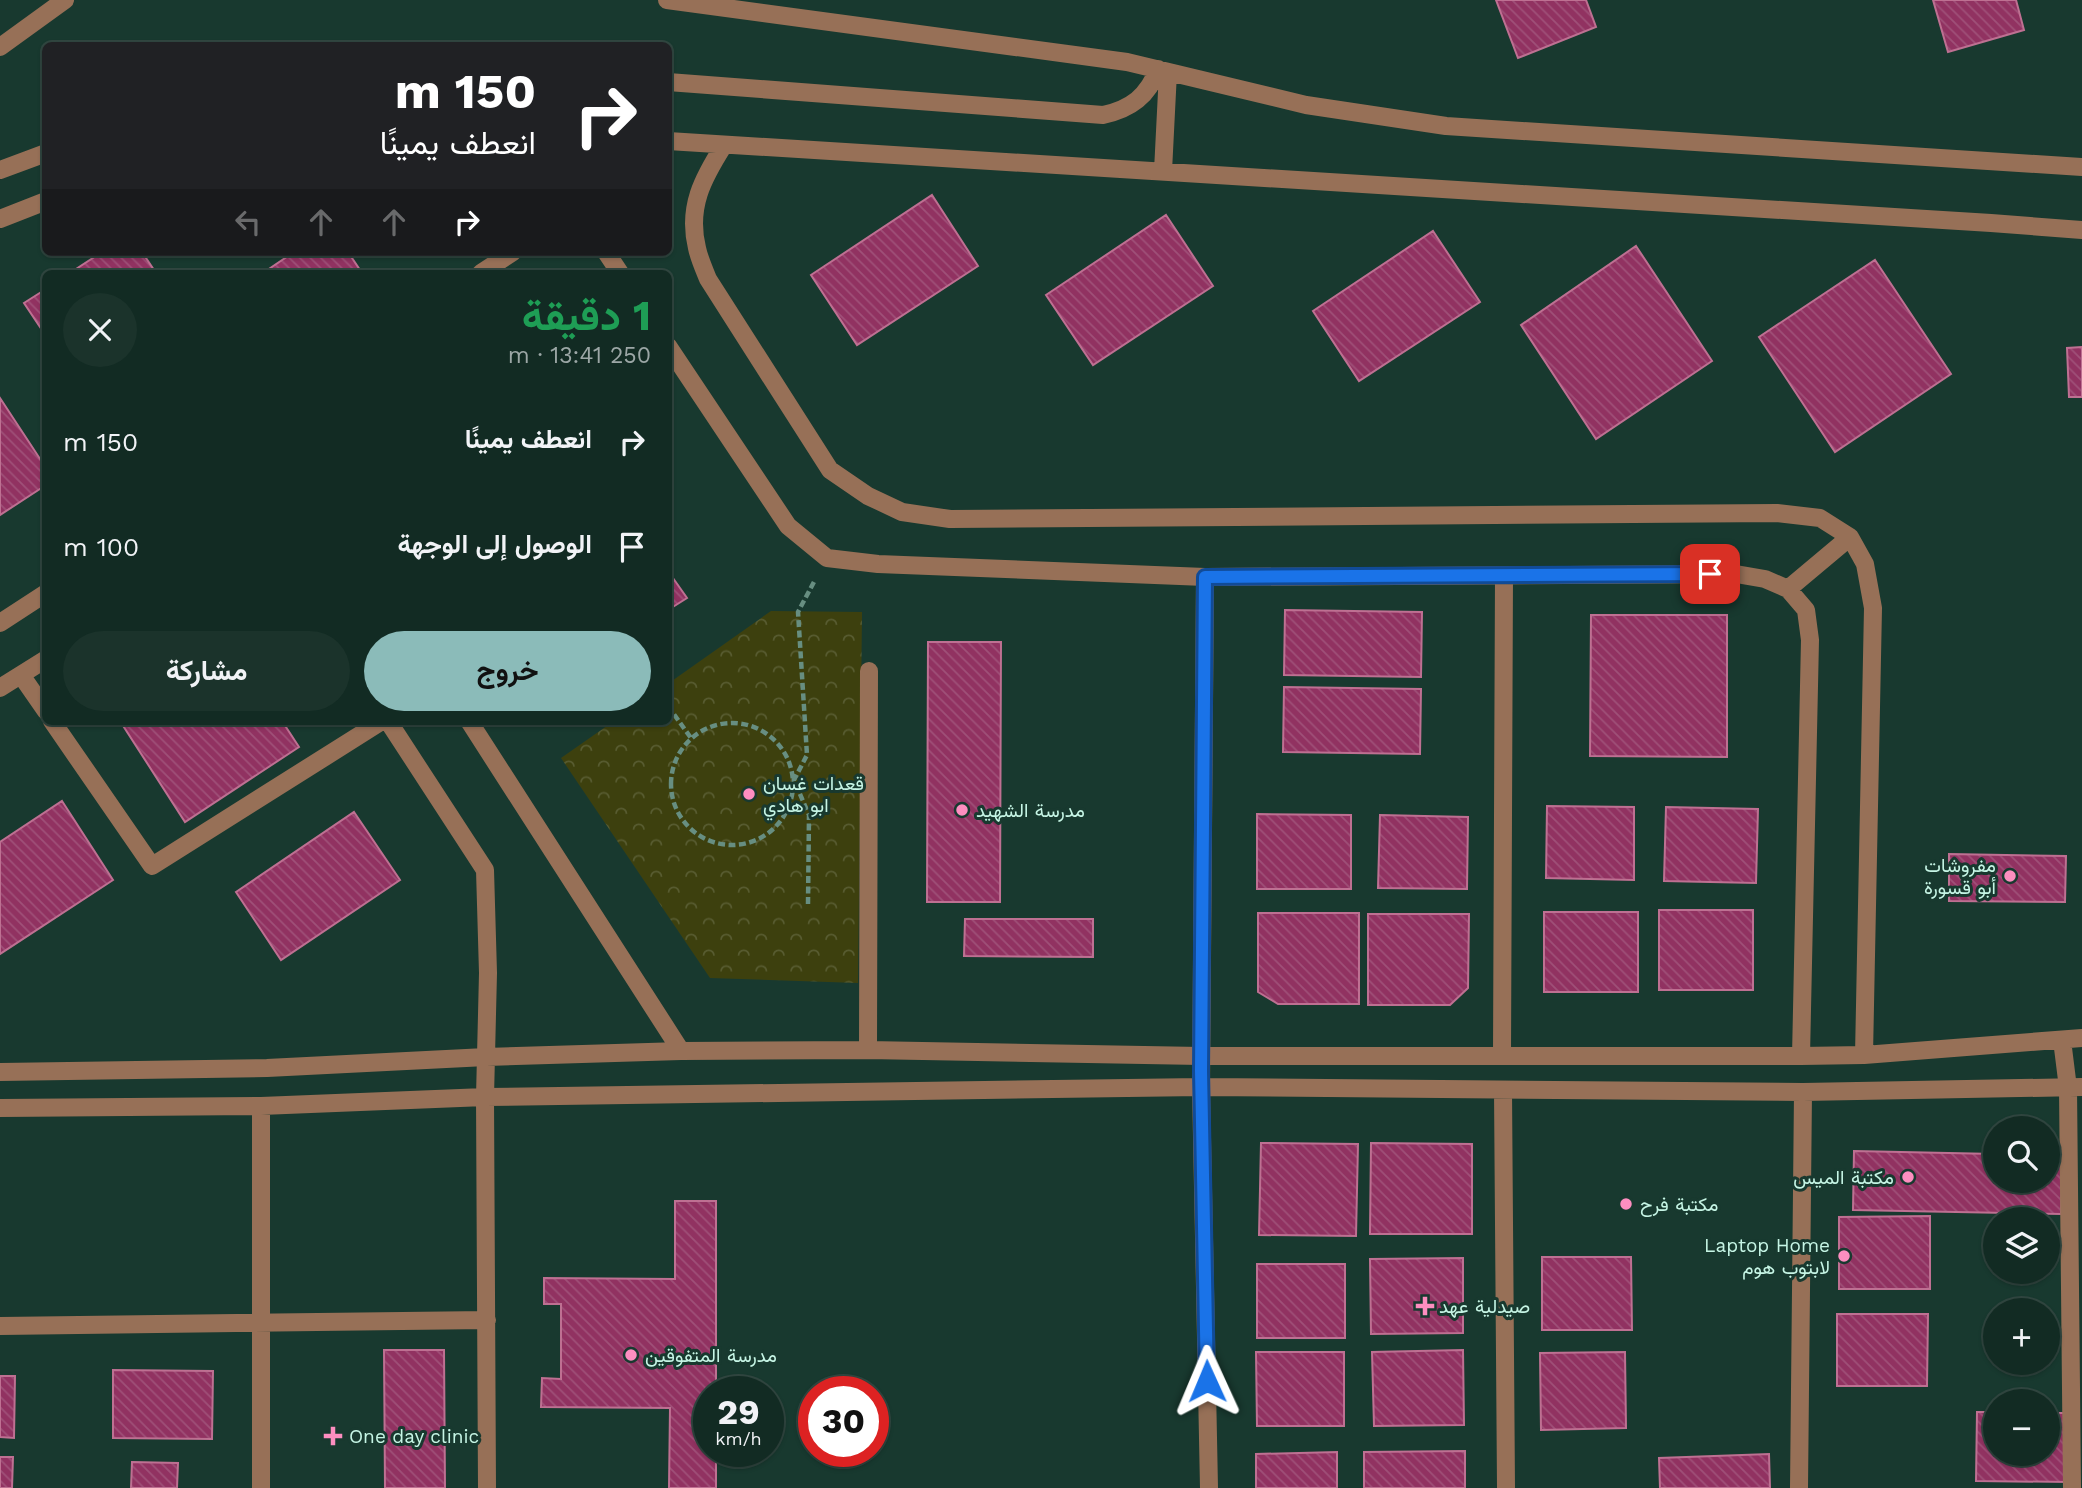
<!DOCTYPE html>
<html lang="ar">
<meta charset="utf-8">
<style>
:root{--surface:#122b23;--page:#1b332b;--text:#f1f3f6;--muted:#9ca7a6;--line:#314741;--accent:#8bbbb9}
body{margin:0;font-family:"Work Sans",Vazirmatn,sans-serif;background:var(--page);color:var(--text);direction:rtl;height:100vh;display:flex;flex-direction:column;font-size:26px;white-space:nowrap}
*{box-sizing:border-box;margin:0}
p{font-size:23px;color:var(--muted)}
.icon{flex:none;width:38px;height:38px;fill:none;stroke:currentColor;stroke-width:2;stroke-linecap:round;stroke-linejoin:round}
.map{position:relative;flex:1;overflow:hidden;direction:ltr}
.side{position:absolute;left:42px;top:270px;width:630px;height:455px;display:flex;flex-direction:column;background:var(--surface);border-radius:10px;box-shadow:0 2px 5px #0004,0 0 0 2px var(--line);direction:rtl}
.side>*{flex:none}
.top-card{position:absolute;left:42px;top:42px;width:630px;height:214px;border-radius:10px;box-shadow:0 2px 5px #0004,0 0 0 2px var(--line);direction:rtl;background:#202124;color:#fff;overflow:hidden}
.buttons{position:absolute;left:1983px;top:1116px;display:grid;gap:14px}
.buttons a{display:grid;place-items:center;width:77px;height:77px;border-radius:50%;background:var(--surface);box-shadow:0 2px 5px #0004,0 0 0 2px var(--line);font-size:35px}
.speed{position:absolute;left:693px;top:1376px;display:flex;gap:14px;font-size:35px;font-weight:700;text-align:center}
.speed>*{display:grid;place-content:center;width:91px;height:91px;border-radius:50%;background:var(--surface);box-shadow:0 2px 5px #0004,0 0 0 2px var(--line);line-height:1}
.speed small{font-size:18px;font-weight:400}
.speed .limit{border:10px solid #d22;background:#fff;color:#111}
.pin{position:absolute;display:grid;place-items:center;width:60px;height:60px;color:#fff;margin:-30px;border-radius:14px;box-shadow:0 4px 10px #0006}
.me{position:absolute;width:77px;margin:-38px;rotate:359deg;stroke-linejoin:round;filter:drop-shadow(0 0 5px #0008)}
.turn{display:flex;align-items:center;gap:24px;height:147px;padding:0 21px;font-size:32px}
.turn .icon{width:91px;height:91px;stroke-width:2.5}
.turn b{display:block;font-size:49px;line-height:60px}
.lanes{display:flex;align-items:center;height:66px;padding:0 21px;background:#0003;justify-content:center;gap:35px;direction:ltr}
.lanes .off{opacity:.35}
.round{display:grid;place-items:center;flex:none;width:74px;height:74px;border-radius:37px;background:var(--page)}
.overview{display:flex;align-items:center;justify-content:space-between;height:119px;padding:0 21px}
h1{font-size:42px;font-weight:700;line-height:52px;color:#1e9e55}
.primary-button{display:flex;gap:14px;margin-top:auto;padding:14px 21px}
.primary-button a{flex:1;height:80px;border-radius:42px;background:var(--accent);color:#111;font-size:28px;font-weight:700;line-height:80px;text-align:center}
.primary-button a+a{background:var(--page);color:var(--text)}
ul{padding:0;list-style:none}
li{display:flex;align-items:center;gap:21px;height:105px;padding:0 21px}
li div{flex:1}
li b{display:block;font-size:26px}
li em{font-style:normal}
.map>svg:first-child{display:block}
.park{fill:url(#park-crowns)}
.building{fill:url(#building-back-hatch);stroke:#be7092;stroke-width:2}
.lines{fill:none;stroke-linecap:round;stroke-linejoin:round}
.path{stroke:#678e81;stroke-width:4.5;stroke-dasharray:7 3.5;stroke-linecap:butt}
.minor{stroke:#977057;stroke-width:18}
.route-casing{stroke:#114b97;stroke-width:18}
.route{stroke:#1a73e8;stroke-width:12}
.poi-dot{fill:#fd8ec0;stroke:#18392f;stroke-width:2.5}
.labels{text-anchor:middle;stroke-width:6;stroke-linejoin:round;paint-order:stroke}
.poi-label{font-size:19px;fill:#c6f5e5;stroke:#18392f;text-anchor:start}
</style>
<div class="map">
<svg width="2082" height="1488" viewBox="0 0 2082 1488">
<defs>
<pattern id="park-crowns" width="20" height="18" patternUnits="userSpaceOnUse" patternTransform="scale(1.75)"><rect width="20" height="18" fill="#3d400e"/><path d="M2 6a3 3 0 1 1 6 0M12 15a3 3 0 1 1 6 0" fill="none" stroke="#585c31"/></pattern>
<pattern id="building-back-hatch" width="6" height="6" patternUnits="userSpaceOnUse" patternTransform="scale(1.75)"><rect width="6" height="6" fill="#913261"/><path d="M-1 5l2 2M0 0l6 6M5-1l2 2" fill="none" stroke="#9f5078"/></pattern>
</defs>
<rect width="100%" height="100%" fill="#18392f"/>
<path class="park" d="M771,611L862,612L858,983L710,978L561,758L614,721H668L669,683Z"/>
<path class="building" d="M1496,0H1586L1596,27L1518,58Z
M1933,0H2016L2024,30L1948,52Z
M932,195L978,266L857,345L811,275Z
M1166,215L1213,286L1093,365L1046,295Z
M1433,231L1480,302L1359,381L1313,311Z
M1636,246L1712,361L1596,439L1521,325Z
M102,252H142L156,273H70Z
M294,252H348L362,273H263Z
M1875,260L1951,374L1835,452L1759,337Z
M46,289V336L24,303Z
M2082,347V397H2069L2067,348Z
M0,398L46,468V485L0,515Z
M668,571L687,598L668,610Z
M1285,610L1422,612L1421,677L1284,675Z
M1591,615H1727V757L1590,756Z
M928,642H1001L1000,902H927Z
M1284,687L1421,689L1420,754L1283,752Z
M120,721H282L299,747L185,822Z
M62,801L113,880L0,954V842Z
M1547,806L1634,807V880L1546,878Z
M1666,807L1758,809L1756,883L1664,881Z
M354,812L400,880L281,960L236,892Z
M1257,814L1351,815V889H1257Z
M1380,815L1468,817L1467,889L1378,888Z
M1949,854L2066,856L2065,902L1949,901Z
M1659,910H1753V990H1659Z
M1544,912H1638V992H1544Z
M1258,913H1359V1004H1278L1258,992Z
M1368,914H1469L1468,988L1450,1005H1368Z
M965,919H1093V957L964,956Z
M1261,1143L1358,1144L1356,1236L1259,1235Z
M1371,1143L1472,1144V1234H1370Z
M1854,1151L1995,1154V1181H2048V1154L2062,1155L2061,1214L1853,1210Z
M675,1201H716V1391H709V1451H716V1488H669L670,1408L541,1407L542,1378L561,1379V1304H544V1278L675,1279Z
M1930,1216V1289H1839V1217Z
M1542,1257H1631L1632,1330H1542Z
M1463,1258V1333L1371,1334L1370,1259Z
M1257,1264H1345V1338H1257Z
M1837,1314H1928L1927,1386H1837Z
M384,1350H444L445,1488H385Z
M1463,1350L1464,1425L1374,1426L1372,1352Z
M1256,1352H1344V1426H1257Z
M1625,1352L1626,1428L1541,1430L1540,1353Z
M113,1370L213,1371L212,1439L113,1438Z
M0,1376H15L14,1438L0,1437Z
M1977,1412H1995V1454H2048V1413H2068V1482L1976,1481Z
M1465,1451V1488H1364V1452Z
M1337,1452V1488H1256V1454Z
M1769,1454L1770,1488H1660L1659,1458Z
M0,1457H13L12,1488H0Z
M132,1462L178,1463L177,1488H131Z"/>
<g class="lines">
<path class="path" d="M668,706L691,738
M671 784a61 61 0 1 1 122 0a61 61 0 1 1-122 0Z
M808,904L809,815L794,780L807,755L798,612L815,580"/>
<path class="minor" d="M667,0L1127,62L1306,105L1446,126L2082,167
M0,47L65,0
M668,82L1103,115C1131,109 1148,96 1158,69
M668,141L1991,223L2082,230
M724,145C703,178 687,207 697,248C699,258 704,269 708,279L830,470L868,496L902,512L950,519L1777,513L1820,518L1850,537L1865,564L1873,608L1864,1055
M0,170L46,153
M1163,171L1168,72
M0,219L46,201
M606,252L620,273
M481,273L513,252
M668,346L788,526L827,558L878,564L1205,577L1736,574L1765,579L1788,589L1806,610L1810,640L1801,1056
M1205,577L1201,1087L1209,1488
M1788,589L1850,537
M0,623L46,593
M21,675L46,711
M0,688L46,659
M52,721L152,866L382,721
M388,721L485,870L488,973L485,1097L487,1488
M469,721L681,1051
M2062,1040L2068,1088L2072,1488
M868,1050L869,671
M1502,1055L1504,576
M0,1072L267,1068L486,1057L681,1051L868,1050L1201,1056H1801L1864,1055L2082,1038
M1503,1090L1506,1488
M0,1108L261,1106L485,1097L1201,1087L1803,1092L2082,1087
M0,1326L487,1320
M261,1488V1106
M1799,1488L1803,1092"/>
</g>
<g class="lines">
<g class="route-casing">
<path id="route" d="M1207,1381L1201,1071L1205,577L1710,574"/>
</g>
<use href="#route" class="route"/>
</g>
<g class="poi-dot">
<circle cx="749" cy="794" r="7"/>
<circle cx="962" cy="810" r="7"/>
<circle cx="2010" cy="876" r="7"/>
<circle cx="1908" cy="1177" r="7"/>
<circle cx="1626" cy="1204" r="7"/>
<circle cx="1844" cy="1256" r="7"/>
<path d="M1421.5 1295.5h7v7h7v7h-7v7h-7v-7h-7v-7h7z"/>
<circle cx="631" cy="1355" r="7"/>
<path d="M329.5 1425.5h7v7h7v7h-7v7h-7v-7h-7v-7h7z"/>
</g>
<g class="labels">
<g class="poi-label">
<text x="763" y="790">قعدات غسان<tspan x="763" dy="22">ابو هادي</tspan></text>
<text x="976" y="817">مدرسة الشهيد</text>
<text x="1996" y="872" text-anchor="end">مفروشات<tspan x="1996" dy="22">أبو قسورة</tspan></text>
<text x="1894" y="1184" text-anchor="end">مكتبة الميس</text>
<text x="1640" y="1211">مكتبة فرح</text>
<text x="1830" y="1252" text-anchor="end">Laptop Home<tspan x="1830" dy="22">لابتوب هوم</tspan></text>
<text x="1439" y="1313">صيدلية عهد</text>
<text x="645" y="1362">مدرسة المتفوقين</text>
<text x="349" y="1443">One day clinic</text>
</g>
</g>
</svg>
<div class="buttons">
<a><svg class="icon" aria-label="search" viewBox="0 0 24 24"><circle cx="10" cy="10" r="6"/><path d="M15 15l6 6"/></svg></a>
<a><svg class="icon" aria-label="layers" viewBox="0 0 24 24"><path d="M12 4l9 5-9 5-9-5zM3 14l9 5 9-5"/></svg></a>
<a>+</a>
<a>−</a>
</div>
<div class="speed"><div>29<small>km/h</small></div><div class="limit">30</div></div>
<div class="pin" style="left:1710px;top:574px;background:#d93025"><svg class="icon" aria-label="arrive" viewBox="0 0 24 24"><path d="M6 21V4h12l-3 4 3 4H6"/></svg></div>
<svg class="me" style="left:1207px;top:1381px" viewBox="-20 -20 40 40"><path d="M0-17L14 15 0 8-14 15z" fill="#1a73e8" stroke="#fff" stroke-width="4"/></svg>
<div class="top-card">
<div class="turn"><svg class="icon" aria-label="right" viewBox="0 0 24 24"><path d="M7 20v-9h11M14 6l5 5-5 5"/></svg><div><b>150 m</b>انعطف يمينًا</div></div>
<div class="lanes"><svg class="icon off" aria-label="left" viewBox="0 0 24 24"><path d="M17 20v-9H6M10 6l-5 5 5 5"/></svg><svg class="icon off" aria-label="ahead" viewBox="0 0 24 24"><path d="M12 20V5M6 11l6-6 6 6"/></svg><svg class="icon off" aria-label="ahead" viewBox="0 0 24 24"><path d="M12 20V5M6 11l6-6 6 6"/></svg><svg class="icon" aria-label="right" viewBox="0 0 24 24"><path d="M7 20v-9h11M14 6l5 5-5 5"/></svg></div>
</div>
<section class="side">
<div class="overview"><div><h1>1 دقيقة</h1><p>250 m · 13:41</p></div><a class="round"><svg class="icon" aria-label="close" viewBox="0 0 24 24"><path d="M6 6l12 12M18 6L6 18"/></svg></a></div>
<ul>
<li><svg class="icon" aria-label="right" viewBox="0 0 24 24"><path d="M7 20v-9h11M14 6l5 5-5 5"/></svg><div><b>انعطف يمينًا</b></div><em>150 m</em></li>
<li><svg class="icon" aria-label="arrive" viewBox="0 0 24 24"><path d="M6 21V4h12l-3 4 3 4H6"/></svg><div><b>الوصول إلى الوجهة</b></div><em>100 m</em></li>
</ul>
<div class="primary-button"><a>خروج</a><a>مشاركة</a></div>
</section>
</div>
